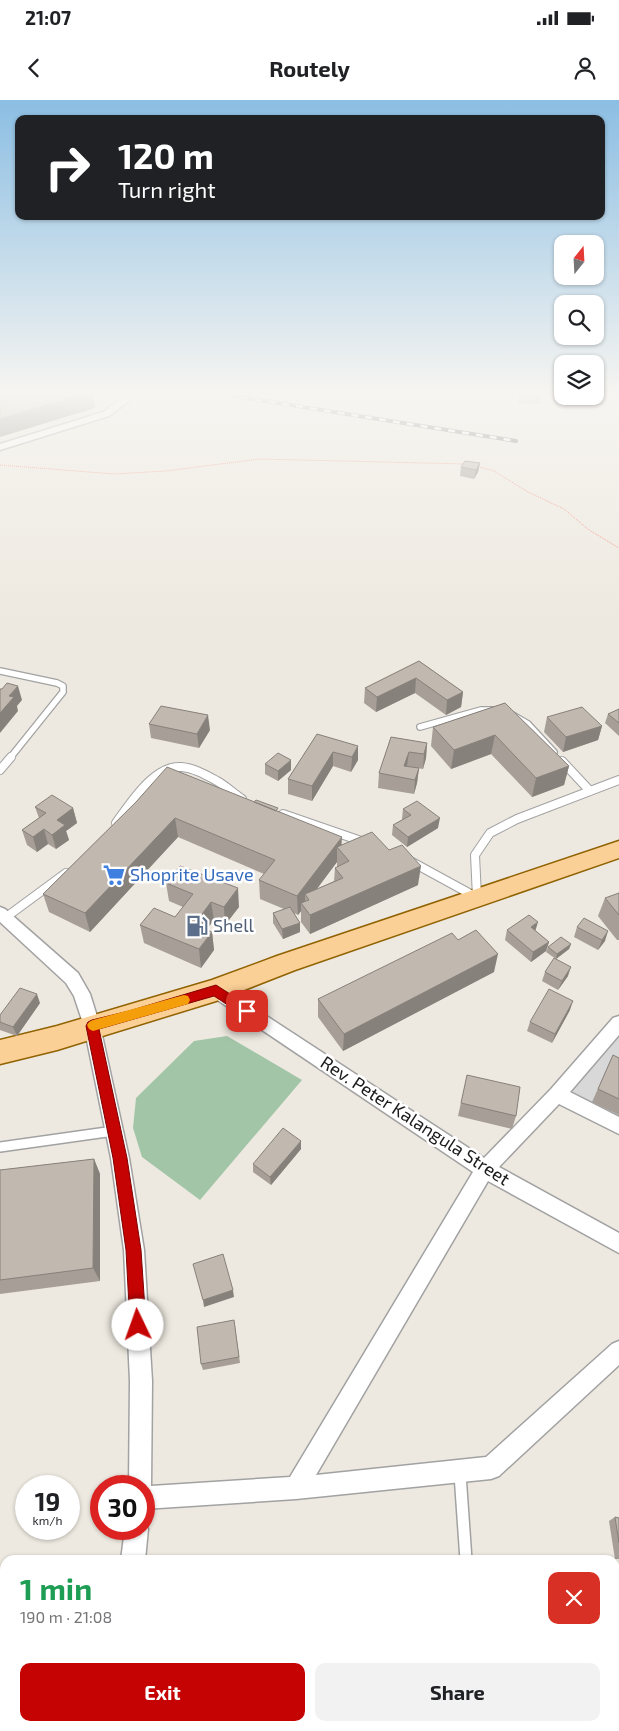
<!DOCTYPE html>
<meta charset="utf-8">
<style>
:root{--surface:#fff;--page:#f2f2f2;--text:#202124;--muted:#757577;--accent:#c40302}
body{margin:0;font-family:"Exo 2",sans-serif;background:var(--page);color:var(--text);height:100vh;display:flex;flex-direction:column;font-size:19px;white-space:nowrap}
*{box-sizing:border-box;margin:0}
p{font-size:16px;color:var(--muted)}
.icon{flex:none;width:28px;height:28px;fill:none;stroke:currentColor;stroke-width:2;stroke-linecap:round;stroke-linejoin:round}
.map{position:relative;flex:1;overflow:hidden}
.details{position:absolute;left:0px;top:1455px;width:620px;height:176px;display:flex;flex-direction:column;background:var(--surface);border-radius:15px 15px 0 0;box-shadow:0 1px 4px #0004}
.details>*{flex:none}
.hud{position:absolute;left:15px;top:15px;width:590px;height:105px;border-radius:10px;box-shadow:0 1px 4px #0004;background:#202124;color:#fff;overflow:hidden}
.needle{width:32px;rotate:18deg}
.controls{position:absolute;left:554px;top:135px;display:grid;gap:10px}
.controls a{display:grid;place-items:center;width:50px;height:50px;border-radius:10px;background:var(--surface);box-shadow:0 1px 4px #0004;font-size:25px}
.speed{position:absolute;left:15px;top:1375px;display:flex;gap:10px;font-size:25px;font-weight:700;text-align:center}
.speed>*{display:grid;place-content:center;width:65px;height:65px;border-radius:50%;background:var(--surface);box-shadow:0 1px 4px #0004;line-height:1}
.speed small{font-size:12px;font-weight:400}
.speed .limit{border:8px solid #d22;background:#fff;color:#111}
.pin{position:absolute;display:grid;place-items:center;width:42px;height:42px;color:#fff;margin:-21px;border-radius:10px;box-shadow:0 2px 8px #0006}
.me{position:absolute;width:55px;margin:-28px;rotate:357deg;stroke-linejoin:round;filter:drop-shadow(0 0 4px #0008)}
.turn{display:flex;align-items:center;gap:18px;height:105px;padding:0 20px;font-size:22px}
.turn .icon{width:65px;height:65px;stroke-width:2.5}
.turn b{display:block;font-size:35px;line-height:42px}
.round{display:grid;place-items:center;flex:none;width:52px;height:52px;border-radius:10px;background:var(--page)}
.head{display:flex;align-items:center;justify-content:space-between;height:85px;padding:0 20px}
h1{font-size:30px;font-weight:700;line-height:38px;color:#1e9e55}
.action{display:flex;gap:10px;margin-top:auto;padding:10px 20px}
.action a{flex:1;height:58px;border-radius:10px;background:var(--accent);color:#fff;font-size:20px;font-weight:700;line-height:58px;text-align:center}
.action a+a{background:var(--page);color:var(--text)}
.status{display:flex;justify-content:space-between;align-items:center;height:35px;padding:0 25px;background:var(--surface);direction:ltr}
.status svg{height:14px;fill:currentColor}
header{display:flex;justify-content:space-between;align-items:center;height:65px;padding:0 20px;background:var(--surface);font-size:22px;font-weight:700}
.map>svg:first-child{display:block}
.residential{fill:#d9d8d8}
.cemetery{fill:#a2c5a7}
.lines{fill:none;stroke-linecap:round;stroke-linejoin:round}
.service-far3-casing{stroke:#a2a2a2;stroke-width:8}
.service-far2-casing{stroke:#a2a2a2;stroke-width:10}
.service-far1-casing{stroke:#a2a2a2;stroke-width:12}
.service-casing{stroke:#a2a2a2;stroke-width:14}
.minor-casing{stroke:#a2a2a2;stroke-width:3}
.primary-casing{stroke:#906201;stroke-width:3}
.path{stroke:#f87666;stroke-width:1;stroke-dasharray:1 1;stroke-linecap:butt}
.service-far3{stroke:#fff;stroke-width:5.5}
.service-far2{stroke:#fff;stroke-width:8}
.service-far1{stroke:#fff;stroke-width:9}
.service{stroke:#fff;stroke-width:11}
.minor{fill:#fff;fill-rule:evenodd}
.primary{fill:#fbd097;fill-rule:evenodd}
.rail-casing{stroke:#696969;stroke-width:4}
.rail{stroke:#fff;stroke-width:2.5;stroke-dasharray:7;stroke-linecap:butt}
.wall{fill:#a69e97;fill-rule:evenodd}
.shaded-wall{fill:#87817b}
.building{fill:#c1b8b0;stroke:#87817b}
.route{fill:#c40302;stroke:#7f0201}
.slow{fill:#f59e0b}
.labels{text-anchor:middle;stroke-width:5;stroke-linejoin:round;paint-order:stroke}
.shop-label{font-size:18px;fill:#366cbe;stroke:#fff;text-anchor:start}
.service-label{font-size:18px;fill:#4e5e75;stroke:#fff;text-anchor:start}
.street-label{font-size:18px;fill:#1b1b1b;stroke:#fff}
</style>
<div class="status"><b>21:07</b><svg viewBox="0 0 49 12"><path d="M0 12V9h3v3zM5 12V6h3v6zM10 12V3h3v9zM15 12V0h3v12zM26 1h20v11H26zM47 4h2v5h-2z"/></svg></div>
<header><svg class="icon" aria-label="back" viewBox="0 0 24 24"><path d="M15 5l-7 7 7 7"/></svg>Routely<svg class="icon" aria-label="person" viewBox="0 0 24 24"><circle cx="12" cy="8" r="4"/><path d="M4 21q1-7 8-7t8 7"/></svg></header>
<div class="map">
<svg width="619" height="1631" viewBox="0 0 619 1631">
<rect width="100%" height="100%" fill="#ede9e0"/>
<path class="residential" d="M619,923V1026L557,994Z"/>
<path class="cemetery" d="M227,936L302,980L200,1100L142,1057L133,1028L136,998L194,941Z"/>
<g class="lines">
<g class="service-far3-casing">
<path id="service-far3" d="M0,571L57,583L63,586V592L10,658
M509,613L528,624L554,652
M420,627L481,610H493"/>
</g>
<g class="service-far2-casing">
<path id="service-far2" d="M562,661L590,691
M0,670L11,657
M283,714L364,742
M116,723C130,704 154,665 181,667C194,668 206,675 217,681C226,686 233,693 242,699
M412,762L476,797
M477,797L475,755L490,733L517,719L619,680
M5,818L66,773"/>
</g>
<g class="service-far1-casing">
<path id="service-far1" d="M0,1047L114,1031"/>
</g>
<g class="service-casing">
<path id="service" d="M460,1374L466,1460
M615,1488H619
M470,1626V1631"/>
</g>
<g class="minor-casing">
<path id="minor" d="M127,295H137L109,316L0,350V344L103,312Z
M0,807L5,809L78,873L90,894L100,926L129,1058L144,1150L152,1281L151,1386L290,1377L473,1072L210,895L208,890L210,885L216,883L484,1058L551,989L613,918L619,916V935L570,992L619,1017V1034L559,1004L499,1067L619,1133V1153L488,1081L316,1375L486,1357L612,1244L619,1241V1265L499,1376L491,1379L296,1399L144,1409V1386H129L130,1281L124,1150L111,1058L84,926L74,896L66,883L0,822Z
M144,1421L148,1429L145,1460H121L125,1429H144Z
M90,1626H116L115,1631H89Z"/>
</g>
<g class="primary-casing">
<path id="primary" d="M619,741V758L295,870L216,901L57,950L0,964V940L57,926L212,880L277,856Z"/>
</g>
<path class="path" d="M0,365L114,374L166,371L260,359L466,364
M476,366L494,371L528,392L564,409L589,430L619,448"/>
<use href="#service-far3" class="service-far3"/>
<use href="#service-far2" class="service-far2"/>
<use href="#service-far1" class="service-far1"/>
<use href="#service" class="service"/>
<use href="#minor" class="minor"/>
<use href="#primary" class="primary"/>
<g class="rail-casing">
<path id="rail" d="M227,295L516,341"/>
</g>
<use href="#rail" class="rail"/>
</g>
<path class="wall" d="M518,295H541L540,304L518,303Z
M480,363L478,372L474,379L460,376L461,367Z
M419,561L463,592L461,607L446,615L415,593L376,612L364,603L365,588Z
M505,603L569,666L564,685L532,697L491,654L451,669L431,646L433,627Z
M619,609V636L605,623L608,614Z
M547,617L602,626L598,640L563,652L544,632Z
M149,624L210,630L199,648L151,638Z
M317,634L358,660L351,672L333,666L312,701L288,694V679Z
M391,637L427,643L426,658L423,669L407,666L419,668L417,683L414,694L378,688L379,673Z
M265,664L291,670L278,681L265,674Z
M136,702L278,711L418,785L310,834L301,822V811L298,815L294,813L300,823V832L283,839L273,823V813L284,809L260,799L259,780L264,774L178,737L90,832L49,812L43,794ZM337,762V767L335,768L334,781L317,789Z
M35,707L73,708L77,723L66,731L69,740L56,749L48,744L37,752L27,745L22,730L39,718Z
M403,709L438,728L407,747L392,735L393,725L403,719H402Z
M166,783L239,807L225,825L214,820L206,830L212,832L214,850L201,868L144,843L140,825L175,817L183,807L169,801Z
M619,793V840H617L598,816L605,798Z
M577,827L605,841L598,850L574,837Z
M507,830L536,831L549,842L546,851L531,862L505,840Z
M458,840L494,872L343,951L318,917V899Z
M571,844L569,849L556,859L568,876L558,890L542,881L545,872L556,859L546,852L548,847Z
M40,903L17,936L0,930V915Z
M570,910L552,943L527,931L530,922Z
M613,955L619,958V1015L592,1002Z
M467,975L516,1016L512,1029L458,1016Z
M301,1041V1049L271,1085L253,1072V1064Z
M94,1059L100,1074V1181L0,1194V1070Z
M235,1226L240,1263L203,1270L201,1264Z
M615,1417L619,1418V1459H615L609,1421Z
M537,1626H592V1631H537Z"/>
<path class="shaded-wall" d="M80,295H93L95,308L0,337V319Z
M480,363L478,372L474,379L476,370Z
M416,578L415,593L376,612L377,597Z
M18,586L22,600L17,606L18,611L0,633V613L9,596Z
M463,592L461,607L446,615L447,600Z
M208,615L210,630L199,648L197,634Z
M602,626L598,640L563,652L566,637Z
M495,635L491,654L451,669L454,650Z
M427,643L426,658L423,669L424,654Z
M358,646V660L351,672L352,657Z
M333,652V666L312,701V686Z
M409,652L407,666H404Z
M291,660V670L278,681V671Z
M569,666L564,685L532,697L536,678Z
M419,668L417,683L414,694L415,680Z
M73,708L77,723L66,731L69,740L56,749L52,735L57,720Z
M175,718L178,737L90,832L85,813Z
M440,718L438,728L407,747L408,737Z
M44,729L48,744L37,752L33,737Z
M342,737L341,752L337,747V762L309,799L305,794V804L301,803V811L298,815L297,796Z
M421,766L418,785L310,834V815Z
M238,788L239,807L225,825L224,807Z
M211,802L214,820L196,843L194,825Z
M538,822L535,832L531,827Z
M300,823V832L283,839L282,829Z
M608,831L605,841L598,850L602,840Z
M212,832L214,850L201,868L199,849Z
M549,842L546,851L531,862L533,852Z
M571,844L569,849L556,859L557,854Z
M498,854L494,872L343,951L344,934Z
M571,867L568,876L558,890L562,881Z
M37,894L40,903L17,936L13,927Z
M573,901L570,910L552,943L555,934Z
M301,1041V1049L271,1085L270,1077Z
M94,1059L100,1074V1181L93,1168Z
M233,1190L234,1197L204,1207L203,1200Z"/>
<path class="building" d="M3,295H80L0,319V296Z
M465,361L480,363L476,370L461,367Z
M419,561L463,592L447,600L416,578L377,597L365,588Z
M7,583L18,586L9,596L14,597L0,613V589H2Z
M505,603L569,666L536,678L495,635L454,650L433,627Z
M161,606L208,615L197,634L149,624Z
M582,607L602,626L566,637L547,617Z
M619,609V623L608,614Z
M317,634L358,646L352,657L333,652L312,686L288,679Z
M391,637L427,643L424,654L409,652L404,666L419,668L415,680L379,673Z
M278,653L291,660L278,671L265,664Z
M167,667L342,737L297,796L259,780L275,760L175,718L85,813L43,794L136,702Z
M52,695L73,708L57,720L65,725L52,735L44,729L33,737L22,730L46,713L35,707Z
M256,700L278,708L276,711L254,702Z
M417,701L440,718L408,737L393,725L411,715L403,709Z
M372,732L389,750L402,745L421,766L310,815L301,803L309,800L305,794L343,778L335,768L349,761L337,747Z
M180,766L238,788L224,807L211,802L194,825L212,832L199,849L140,825L154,808L175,817L193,794L166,783Z
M619,793V815L605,798Z
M290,807L300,823L282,829L273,813Z
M529,815L538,822L531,827L549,842L533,852L507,830Z
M584,818L608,831L602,840L577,827Z
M476,830L498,854L344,934L318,899L452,833L458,840Z
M561,837L571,844L557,854L548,847Z
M554,858L571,867L562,881L545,872Z
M20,888L37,894L13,927L0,922V915Z
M549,889L573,901L555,934L530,922Z
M613,955L619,958V999L598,989Z
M467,975L520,987L516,1016L461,1003Z
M283,1028L301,1041L270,1077L253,1064Z
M94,1059L93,1168L0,1180V1070Z
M223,1154L233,1190L203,1200L193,1164Z
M234,1220L239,1257L201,1264L197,1227Z
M615,1417L619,1418V1443Z
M544,1626H592V1631H544Z"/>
<linearGradient id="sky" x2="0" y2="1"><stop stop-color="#8bbee3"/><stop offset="0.56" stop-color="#f7f5f1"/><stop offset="1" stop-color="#f7f5f1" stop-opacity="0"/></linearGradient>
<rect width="619" height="524" fill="url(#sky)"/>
<path class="route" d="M216,885L252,908L254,911L252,915H243L214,896L99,929L127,1058L141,1150L146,1225L143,1230L138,1233L132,1230L130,1225L126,1150L113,1058L86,926L88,922L92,920L129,911Z"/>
<path class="slow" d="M184,895L188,896L190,900L188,904L93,931L89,929L87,925L89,922L93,920Z"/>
<defs>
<g id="supermarket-bare" transform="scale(1.725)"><path d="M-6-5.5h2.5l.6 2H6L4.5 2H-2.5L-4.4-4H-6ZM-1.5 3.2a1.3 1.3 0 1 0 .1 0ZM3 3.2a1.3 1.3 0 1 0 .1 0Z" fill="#3f7fe0" stroke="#fff" stroke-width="2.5" paint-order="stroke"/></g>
<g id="fuel-bare" transform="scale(1.725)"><path d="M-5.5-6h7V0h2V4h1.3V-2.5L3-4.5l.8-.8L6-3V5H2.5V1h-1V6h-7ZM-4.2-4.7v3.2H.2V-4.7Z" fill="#5c6f8a" stroke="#fff" stroke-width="2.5" paint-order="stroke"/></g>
</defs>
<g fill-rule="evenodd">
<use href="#supermarket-bare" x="114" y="775"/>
<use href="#fuel-bare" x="197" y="826"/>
</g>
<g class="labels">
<g class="shop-label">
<text x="130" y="781">Shoprite Usave</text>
</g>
<g class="service-label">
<text x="213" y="832">Shell</text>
</g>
<g class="street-label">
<text transform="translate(415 1021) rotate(33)" y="6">Rev. Peter Kalangula Street</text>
</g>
</g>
</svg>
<div class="controls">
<a><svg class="needle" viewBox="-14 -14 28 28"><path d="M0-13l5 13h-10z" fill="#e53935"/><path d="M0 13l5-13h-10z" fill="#757577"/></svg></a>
<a><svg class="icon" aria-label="search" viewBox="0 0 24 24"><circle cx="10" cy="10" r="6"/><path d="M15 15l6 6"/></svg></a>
<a><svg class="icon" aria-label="layers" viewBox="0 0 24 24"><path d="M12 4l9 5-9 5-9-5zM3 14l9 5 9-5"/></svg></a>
</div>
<div class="speed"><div>19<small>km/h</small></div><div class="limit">30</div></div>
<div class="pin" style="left:247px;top:911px;background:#d93025"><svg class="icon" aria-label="arrive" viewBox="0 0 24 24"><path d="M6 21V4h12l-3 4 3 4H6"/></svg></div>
<svg class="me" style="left:138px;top:1225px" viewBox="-20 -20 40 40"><circle r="19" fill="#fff"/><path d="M0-13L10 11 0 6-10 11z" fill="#c40302"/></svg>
<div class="hud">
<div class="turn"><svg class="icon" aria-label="right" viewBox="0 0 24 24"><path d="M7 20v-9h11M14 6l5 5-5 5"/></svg><div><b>120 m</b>Turn right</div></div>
</div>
<section class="details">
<div class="head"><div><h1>1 min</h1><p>190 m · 21:08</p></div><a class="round" style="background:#d93025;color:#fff"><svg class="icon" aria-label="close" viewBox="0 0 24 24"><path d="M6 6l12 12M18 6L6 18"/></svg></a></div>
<div class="action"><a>Exit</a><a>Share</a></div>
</section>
</div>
